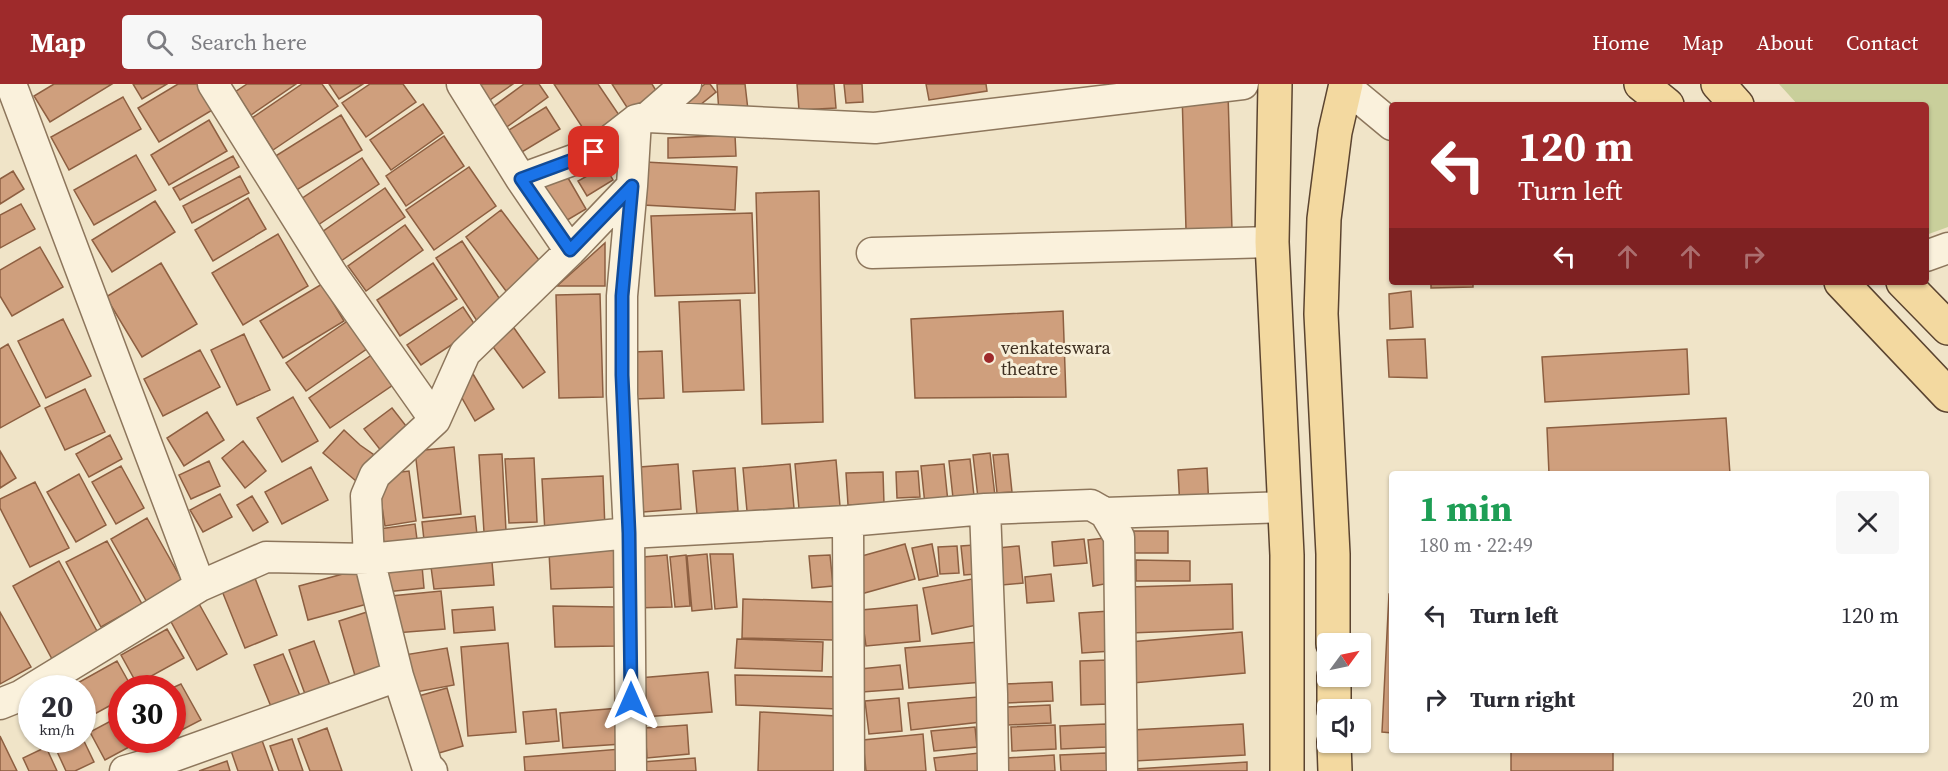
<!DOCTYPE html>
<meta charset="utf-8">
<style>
:root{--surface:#fff;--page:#f7f7f7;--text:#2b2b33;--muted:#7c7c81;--accent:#9e2a2b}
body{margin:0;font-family:"Source Serif 4",serif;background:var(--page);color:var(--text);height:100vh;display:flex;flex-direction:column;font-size:22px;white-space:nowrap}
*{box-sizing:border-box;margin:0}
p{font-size:20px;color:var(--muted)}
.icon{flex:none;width:33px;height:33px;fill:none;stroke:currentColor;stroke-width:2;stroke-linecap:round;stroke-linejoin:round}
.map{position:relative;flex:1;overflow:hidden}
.drawer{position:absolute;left:1389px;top:387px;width:540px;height:282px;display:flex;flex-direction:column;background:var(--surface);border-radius:6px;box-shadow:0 2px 4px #0004}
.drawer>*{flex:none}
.banner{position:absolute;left:1389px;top:18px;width:540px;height:183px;border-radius:6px;box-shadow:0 2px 4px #0004;background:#9e2a2b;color:#fff;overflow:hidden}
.needle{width:39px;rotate:57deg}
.fabs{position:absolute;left:1317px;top:549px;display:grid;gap:12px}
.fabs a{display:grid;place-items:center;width:54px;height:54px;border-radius:6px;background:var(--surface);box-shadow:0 2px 4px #0004;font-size:30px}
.speed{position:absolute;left:18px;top:591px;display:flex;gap:12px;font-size:30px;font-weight:700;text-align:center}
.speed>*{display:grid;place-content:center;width:78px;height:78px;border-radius:50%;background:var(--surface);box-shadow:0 2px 4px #0004;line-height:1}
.speed small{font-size:15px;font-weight:400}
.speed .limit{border:9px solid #d22;background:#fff;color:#111}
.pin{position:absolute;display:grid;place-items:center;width:51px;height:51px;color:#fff;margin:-26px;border-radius:12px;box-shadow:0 3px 9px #0006}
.me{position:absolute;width:66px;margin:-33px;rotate:0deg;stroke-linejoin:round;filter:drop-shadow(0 0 4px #0008)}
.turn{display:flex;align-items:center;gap:21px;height:126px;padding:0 30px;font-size:27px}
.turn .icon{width:78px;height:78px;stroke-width:2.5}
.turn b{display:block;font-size:42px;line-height:51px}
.lanes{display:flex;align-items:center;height:57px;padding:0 30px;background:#0003;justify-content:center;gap:30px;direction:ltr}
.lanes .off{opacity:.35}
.round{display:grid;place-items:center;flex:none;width:63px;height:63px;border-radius:6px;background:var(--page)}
.head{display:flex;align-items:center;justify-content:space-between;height:102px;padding:0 30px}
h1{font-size:36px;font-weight:700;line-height:45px;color:#1e9e55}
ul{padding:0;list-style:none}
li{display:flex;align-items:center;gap:18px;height:84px;padding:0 30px}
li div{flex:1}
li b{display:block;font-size:22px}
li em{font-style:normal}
header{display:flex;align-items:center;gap:36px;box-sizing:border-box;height:84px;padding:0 30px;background:var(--accent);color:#fff}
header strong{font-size:28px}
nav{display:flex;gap:33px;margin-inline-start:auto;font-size:21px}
.search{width:420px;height:54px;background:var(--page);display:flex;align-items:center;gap:15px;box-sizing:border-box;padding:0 21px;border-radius:6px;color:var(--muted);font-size:22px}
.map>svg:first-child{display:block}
.green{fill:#c9cf9b}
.building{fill:#cf9f7d;stroke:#8d5f41;stroke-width:1.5}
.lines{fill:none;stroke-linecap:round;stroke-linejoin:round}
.street-casing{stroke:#8d765c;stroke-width:33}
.primary-casing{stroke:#5b4430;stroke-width:36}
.street{stroke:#faf1dc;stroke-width:30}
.primary{stroke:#f3d9a0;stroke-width:33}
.route-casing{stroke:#114b97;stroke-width:15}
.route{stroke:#1a73e8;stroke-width:10}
.poi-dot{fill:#9e2a2b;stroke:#f7eed8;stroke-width:2}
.labels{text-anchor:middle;stroke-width:6;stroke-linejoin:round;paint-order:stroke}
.poi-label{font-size:18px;fill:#3d2e20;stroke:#f7eed8;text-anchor:start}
</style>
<header>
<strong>Map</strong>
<div class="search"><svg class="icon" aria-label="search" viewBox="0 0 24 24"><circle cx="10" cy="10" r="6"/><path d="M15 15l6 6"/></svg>Search here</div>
<nav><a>Home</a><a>Map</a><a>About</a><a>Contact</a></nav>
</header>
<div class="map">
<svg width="1948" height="687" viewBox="0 0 1948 687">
<rect width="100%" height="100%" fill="#f0e4c8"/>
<path class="green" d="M1779,0H1948V143L1926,151V21H1798Z"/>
<path class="building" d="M54,0H112L50,38L34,12Z
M133,0H167L142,15Z
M178,0H199L214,25L159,58L138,24Z
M247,0H296L251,31L235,8Z
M302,0H322L338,22L273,66L252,34Z
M329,0H363L339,15Z
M370,0H403L416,18L366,53L342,19Z
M475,0H513L487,18Z
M524,0H539L548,13L504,45L490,25Z
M554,0H598L619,31L588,52Z
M612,0H652L658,10L630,28Z
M705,0H710L716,8L684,34L675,24Z
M717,0H745L748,26L719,29Z
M797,0H834L836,24L799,26Z
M844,0H862L863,18L846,19Z
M926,0H986L987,7L929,16Z
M1182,9H1228L1232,146L1186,145Z
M123,13L141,45L69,86L51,53Z
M423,20L443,49L391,86L370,56Z
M546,23L560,45L517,71L504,49Z
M341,31L362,66L295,107L274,73Z
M209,36L227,67L169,101L151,71Z
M735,51L736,72L668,74V54Z
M444,52L464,82L406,122L386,92Z
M136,71L156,106L94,141L74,106Z
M233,72L239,83L180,116L173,104Z
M362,74L379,100L315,143L298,117Z
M645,78L737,83L735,126L643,121Z
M605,82L613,96L587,112L578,97Z
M469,83L496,122L434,166L406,126Z
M13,87L24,105L0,120V95Z
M564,87L586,125L559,141L537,103Z
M240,92L249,109L192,139L183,122Z
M385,104L405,133L341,177L322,148Z
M819,107L823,338L762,340L756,109Z
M248,114L266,145L213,177L195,146Z
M155,117L175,148L112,188L92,156Z
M21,120L35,145L0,164V131Z
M501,126L542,180L506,207L466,153Z
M752,129L755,209L655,212L651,132Z
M405,141L423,166L366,207L348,182Z
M278,150L308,202L243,241L212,189Z
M462,157L503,220L477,237L436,174Z
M605,159V202H557Z
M40,163L63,203L12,232L0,212V186Z
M161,179L197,240L142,273L106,213Z
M433,179L457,215L400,252L377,216Z
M1431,198H1473V203L1431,204Z
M322,200L344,237L283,274L260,237Z
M1411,207L1413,243L1390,245L1389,210Z
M600,210L603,313L559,314L556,211Z
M740,216L744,306L683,308L679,218Z
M463,223L477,244L421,281L407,261Z
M1063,227L1066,313L915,314L911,235Z
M352,234L371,262L306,307L286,279Z
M63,235L91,292L46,314L18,257Z
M514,244L545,288L523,304L491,260Z
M244,250L270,306L237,321L211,266Z
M1425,255L1427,294L1389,293L1387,256Z
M8,260L40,322L0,344V265Z
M1687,265L1689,310L1545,318L1542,273Z
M200,266L220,303L163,332L144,295Z
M662,267L664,314L633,315L631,268Z
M373,270L393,301L330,344L309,314Z
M473,290L494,325L475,337L454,300Z
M85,305L105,348L65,366L45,324Z
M293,313L318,357L282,378L257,334Z
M392,324L410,347L382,368L364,345Z
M207,328L224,356L184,382L167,354Z
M1726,334L1730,390H1549L1547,344Z
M344,346L360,361L377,373L356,397L323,369Z
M110,351L122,375L89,393L76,370Z
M243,357L266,387L245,404L222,374Z
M454,363L461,430L423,434L415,367Z
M0,367L16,394L0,404Z
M990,369L995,412L978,414L973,371Z
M502,370L506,447L484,448L479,371Z
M1008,370L1012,408L997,409L993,371Z
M534,374L537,438L509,439L505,375Z
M970,375L974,412L953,414L949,377Z
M836,376L840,422L799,425L795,380Z
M209,377L220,402L191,415L179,391Z
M678,380L681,425L643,428L640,383Z
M790,380L794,424L747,427L743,384Z
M944,380L948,418L925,421L921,382Z
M121,382L144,424L116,440L92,398Z
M311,383L328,416L282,440L265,408Z
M735,384L738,427L697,430L693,387Z
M1207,384L1209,424L1180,425L1178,386Z
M409,387L416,437L385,442L377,391Z
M918,387L920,413L897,414L896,388Z
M883,388L884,420L848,421L846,389Z
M79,390L106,441L76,458L47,408Z
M603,392L605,446L545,449L542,395Z
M35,398L69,464L30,483L0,424V415Z
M220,410L232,433L203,448L190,426Z
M252,412L268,438L253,447L237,421Z
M475,432L478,460L425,465L422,438Z
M147,434L184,500L148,520L111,455Z
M415,440L418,463L376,468L372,446Z
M1130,447H1168V469H1130Z
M1105,454L1110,499L1093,502L1088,456Z
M1084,455L1087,479L1054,482L1052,458Z
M107,457L142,520L101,543L66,478Z
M905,460L915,495L861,510L851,475Z
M932,460L938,492L919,496L912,464Z
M974,461L976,490L964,491L961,462Z
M957,462L959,489L940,490L938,463Z
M1019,462L1023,499L1002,501L998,464Z
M616,465L617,503L551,505L549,468Z
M707,470L712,525L692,527L687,472Z
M710,470H733L737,523L715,525Z
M667,471L672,523L634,524L630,474Z
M686,471L690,522L675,523L670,473Z
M830,471L833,502L812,504L809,472Z
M1136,476L1190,477V497H1136Z
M59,477L98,549L52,575L13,502Z
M492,478L494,501L434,505L431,483Z
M422,482L424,504L386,508L384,486Z
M361,485L371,519L308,536L299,502Z
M253,489L277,551L245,564L220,502Z
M1051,490L1054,517L1027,519L1025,493Z
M972,495L982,540L932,550L923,504Z
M1232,500L1233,545L1130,549L1129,503Z
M441,507L445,545L395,549L391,512Z
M1389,510H1392V649L1382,648Z
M743,515L836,518L835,556L742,554Z
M198,518L227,570L197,586L169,534Z
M917,521L920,557L866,562L861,526Z
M553,522L616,523L617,562L555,563Z
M493,523L495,546L454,549L452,526Z
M370,527L388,585L356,595L339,537Z
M1110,527L1112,567L1082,569L1079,529Z
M0,528L31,583L0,600Z
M167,545L184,574L137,600L121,571Z
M1242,548L1245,589L1133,599L1130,558Z
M737,555L823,558L822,587L735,584Z
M314,557L330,601L305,610L289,566Z
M979,558L983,598L909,604L905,564Z
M508,559L516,648L468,652L461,563Z
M447,564L454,601L411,609L404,571Z
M283,570L301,614L272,625L254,581Z
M1108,576L1109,620L1081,621L1080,577Z
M117,577L132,604H122V615L91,632L82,616V604H76L74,601Z
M900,581L903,605L862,608L860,585Z
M708,588L712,628L643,633L639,594Z
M735,591L839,593L838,625L736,621Z
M1052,598L1053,617L1006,619L1005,600Z
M181,600L201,636L172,651V604Z
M447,604L463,662L432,671L415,613Z
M978,613L981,638L911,646L908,619Z
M899,614L902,647L869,650L865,617Z
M1050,621L1051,639L1008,641L1007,623Z
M619,624L622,660L563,664L560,629Z
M556,625L559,657L526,660L523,628Z
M760,628L837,632L835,687H758Z
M122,631V656H142L105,676L90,648Z
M1106,640L1107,663L1061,665L1060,642Z
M1243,640L1245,671L1134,677L1132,646Z
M687,641L689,670L647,674L645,644Z
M1055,641L1056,665L1012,667L1011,643Z
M975,643L977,663L934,667L931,647Z
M327,644L342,687H310L298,655Z
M259,648L273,687H238L228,658Z
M923,650L926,687H866L863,656Z
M0,652L17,687H0Z
M82,653L94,678L75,687H66L54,661L66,656H82Z
M292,655L303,687H279L270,662Z
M46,663L57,687H29L23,674Z
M621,665L623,687H525L524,673Z
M1511,666H1613V687H1511Z
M979,669L980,687H936L934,674Z
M1106,669L1107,687H1061L1060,671Z
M1054,671L1055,687H1007V674Z
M695,674L696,687H642V678Z
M227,677L230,687H199Z
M1247,678V687H1135V685Z"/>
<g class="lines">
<g class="street-casing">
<path id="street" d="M11,0L200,502
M213,0L332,190L435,336
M462,0L521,95L595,68L636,36L648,33L686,0
M1345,2L1392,41
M648,33L875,44L1243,0
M521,95L570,167
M872,169L1272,158
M1926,172L1948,164
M985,425L992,610L993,687
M1105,429L1285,423
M848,437L849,687
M0,620L20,612L200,502L266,473L369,475L366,412L375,391L435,336L465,269L570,167L632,102
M125,687L163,676L398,592
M432,687L427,682L398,592L369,475L629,449L848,437L985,425L1091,421L1105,429L1119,453L1122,687
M631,687L629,449L622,310V212L632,102L636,36"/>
</g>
<g class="primary-casing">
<path id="primary" d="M1275,0L1272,158L1287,471V687
M1641,0L1667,21
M1718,0L1737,21
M1841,198L1948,311
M1903,198L1948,244
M1333,560V470L1321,230L1324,135L1335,48L1346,0
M1334,592V626
M1334,658L1335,687"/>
</g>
<use href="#street" class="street"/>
<use href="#primary" class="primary"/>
</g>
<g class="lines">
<g class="route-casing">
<path id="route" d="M594,68L521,95L570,166L632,102L622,212V291L629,449L631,616"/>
</g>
<use href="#route" class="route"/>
</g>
<circle class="poi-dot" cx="989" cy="274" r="6"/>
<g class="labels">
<g class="poi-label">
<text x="1001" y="270">venkateswara<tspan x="1001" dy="21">theatre</tspan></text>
</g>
</g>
</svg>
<div class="fabs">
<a><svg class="needle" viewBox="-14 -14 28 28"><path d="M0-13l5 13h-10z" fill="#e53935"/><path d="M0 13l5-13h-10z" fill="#7c7c81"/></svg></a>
<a><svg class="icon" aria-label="sound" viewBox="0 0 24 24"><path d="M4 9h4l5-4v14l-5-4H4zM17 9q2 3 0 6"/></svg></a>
</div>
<div class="speed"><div>20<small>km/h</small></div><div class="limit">30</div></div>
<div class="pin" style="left:594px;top:68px;background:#d93025"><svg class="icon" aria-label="arrive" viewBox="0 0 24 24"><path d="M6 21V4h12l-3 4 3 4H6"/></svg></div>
<svg class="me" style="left:631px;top:616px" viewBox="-20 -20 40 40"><path d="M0-17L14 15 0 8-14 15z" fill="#1a73e8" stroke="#fff" stroke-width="4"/></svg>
<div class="banner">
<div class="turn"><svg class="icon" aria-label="left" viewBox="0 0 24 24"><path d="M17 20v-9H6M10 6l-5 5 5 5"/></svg><div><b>120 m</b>Turn left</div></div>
<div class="lanes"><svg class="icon" aria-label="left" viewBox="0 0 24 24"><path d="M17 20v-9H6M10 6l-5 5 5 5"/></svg><svg class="icon off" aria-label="ahead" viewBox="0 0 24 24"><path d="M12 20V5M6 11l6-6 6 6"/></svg><svg class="icon off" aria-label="ahead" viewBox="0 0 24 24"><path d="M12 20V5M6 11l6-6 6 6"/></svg><svg class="icon off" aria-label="right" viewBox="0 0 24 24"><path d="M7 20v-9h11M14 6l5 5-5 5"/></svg></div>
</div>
<section class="drawer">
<div class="head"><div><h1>1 min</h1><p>180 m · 22:49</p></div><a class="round"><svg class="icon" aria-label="close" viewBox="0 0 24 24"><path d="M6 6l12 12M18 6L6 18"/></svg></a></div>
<ul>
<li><svg class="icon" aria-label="left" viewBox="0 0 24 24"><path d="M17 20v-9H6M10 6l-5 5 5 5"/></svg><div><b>Turn left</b></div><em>120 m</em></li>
<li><svg class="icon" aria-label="right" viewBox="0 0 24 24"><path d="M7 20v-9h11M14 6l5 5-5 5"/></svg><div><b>Turn right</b></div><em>20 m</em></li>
</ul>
</section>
</div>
